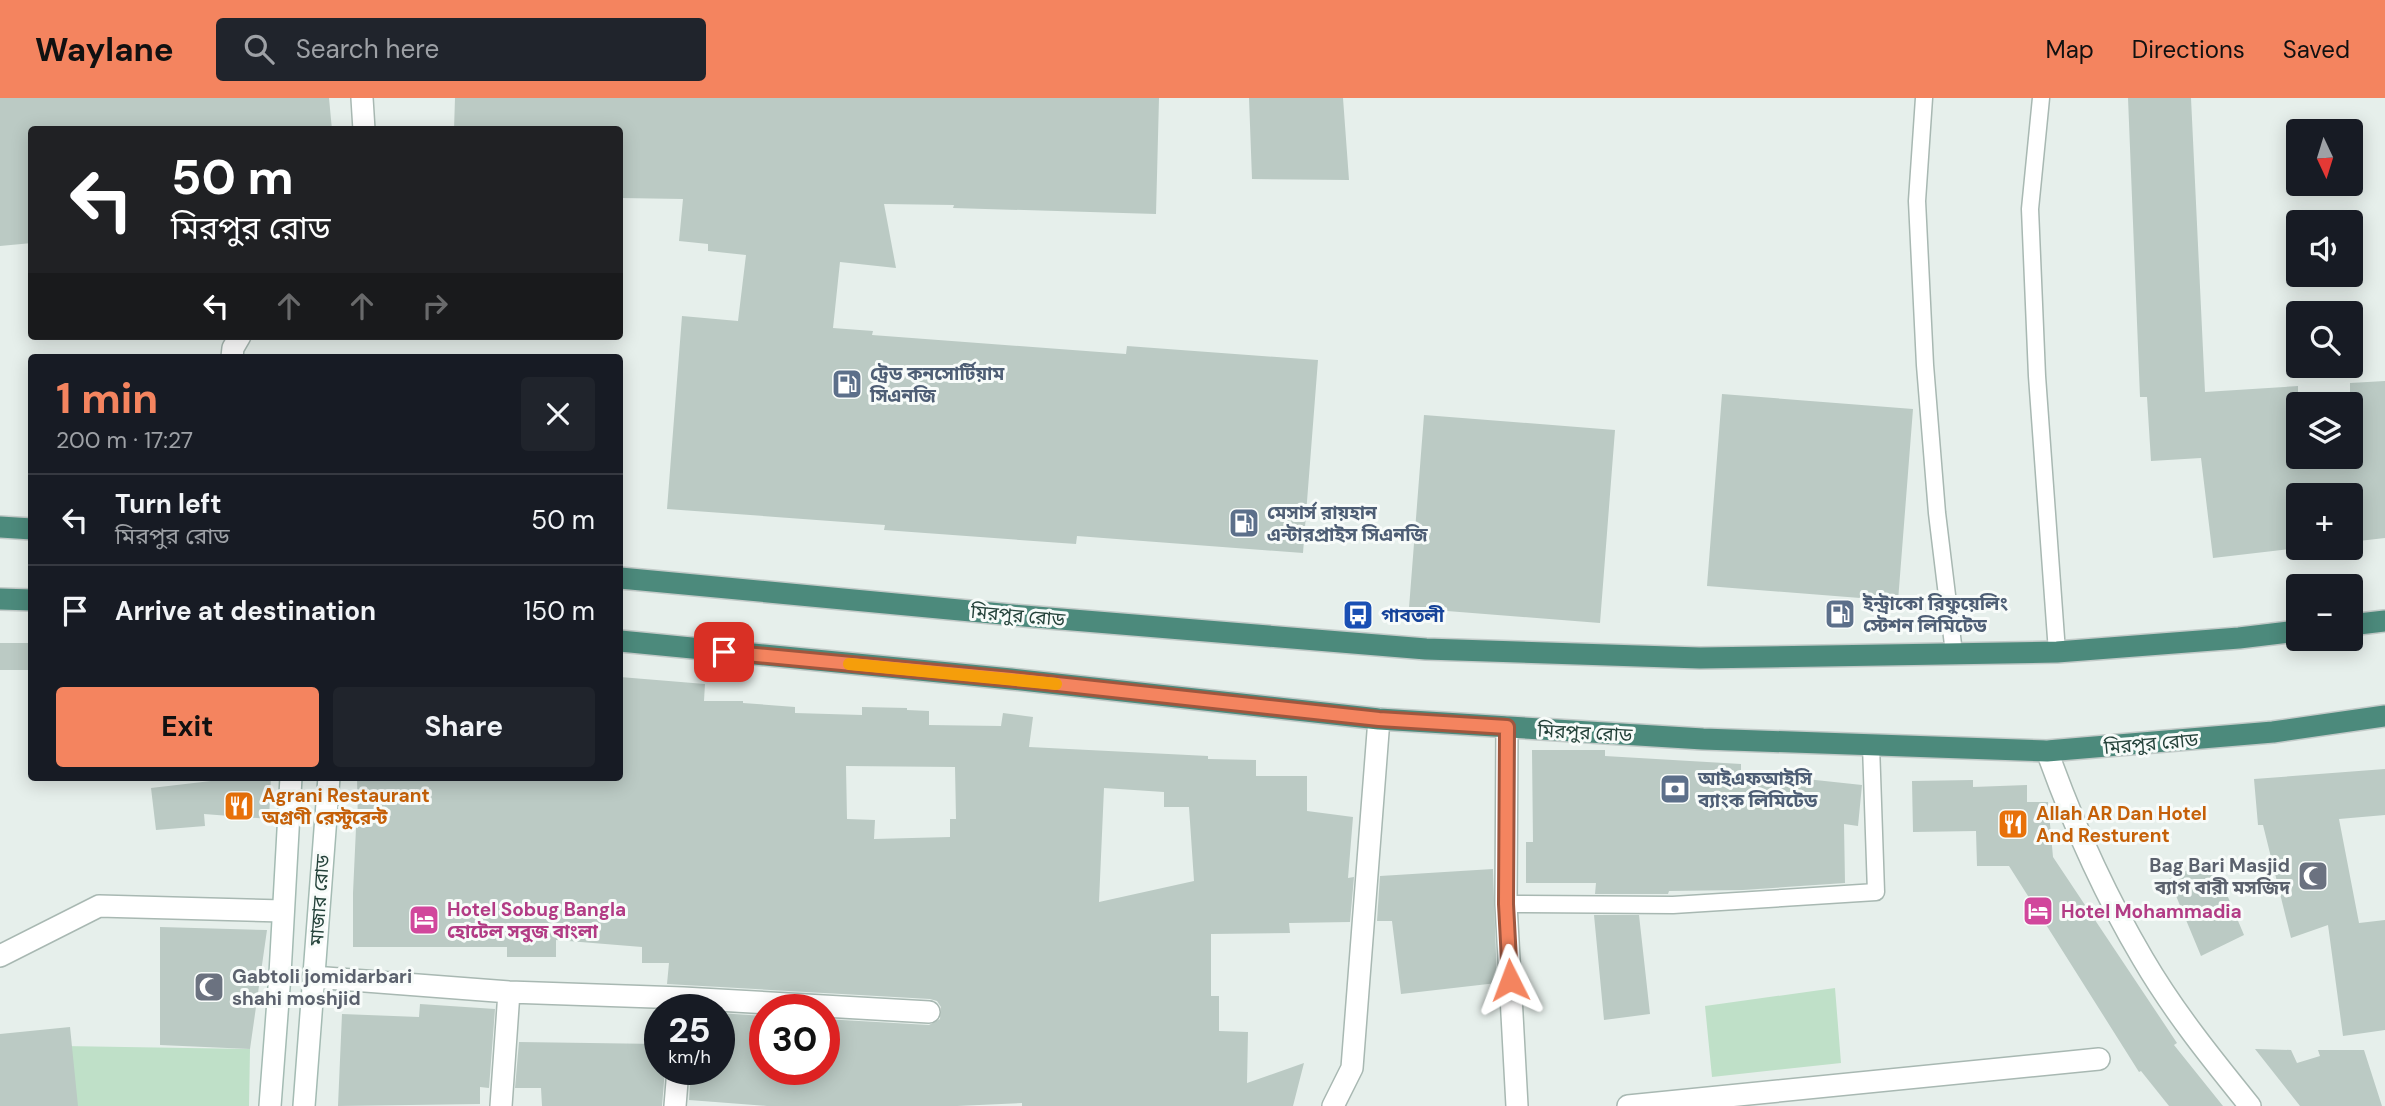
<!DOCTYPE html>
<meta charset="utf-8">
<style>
:root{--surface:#171b24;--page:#20242c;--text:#f1f3f6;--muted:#9ea1a6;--line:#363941;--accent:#f4845f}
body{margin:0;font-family:"DM Sans","Noto Sans Bengali",sans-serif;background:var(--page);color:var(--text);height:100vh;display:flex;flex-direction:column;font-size:26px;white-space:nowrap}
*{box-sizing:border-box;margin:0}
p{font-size:23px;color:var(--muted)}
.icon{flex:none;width:38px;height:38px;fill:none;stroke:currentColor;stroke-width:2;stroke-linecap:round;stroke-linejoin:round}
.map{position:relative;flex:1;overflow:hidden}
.side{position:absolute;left:28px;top:256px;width:595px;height:427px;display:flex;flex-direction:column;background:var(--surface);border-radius:7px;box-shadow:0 4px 18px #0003}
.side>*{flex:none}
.hud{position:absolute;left:28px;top:28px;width:595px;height:214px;border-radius:7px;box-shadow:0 4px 18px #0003;background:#202124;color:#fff;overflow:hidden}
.needle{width:46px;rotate:176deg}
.fabs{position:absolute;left:2286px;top:21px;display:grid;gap:14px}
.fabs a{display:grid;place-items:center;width:77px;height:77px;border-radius:7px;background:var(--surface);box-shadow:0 4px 18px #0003;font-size:35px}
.speed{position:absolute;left:644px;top:896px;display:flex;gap:14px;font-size:35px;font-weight:700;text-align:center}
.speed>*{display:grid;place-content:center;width:91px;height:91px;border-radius:50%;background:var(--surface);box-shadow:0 4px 18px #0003;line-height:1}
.speed small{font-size:18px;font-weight:400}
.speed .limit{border:10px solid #d22;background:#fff;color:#111}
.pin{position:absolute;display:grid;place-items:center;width:60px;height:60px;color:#fff;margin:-30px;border-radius:14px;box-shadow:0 4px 10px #0006}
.me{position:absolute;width:77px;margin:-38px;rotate:357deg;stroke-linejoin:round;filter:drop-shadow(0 0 5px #0008)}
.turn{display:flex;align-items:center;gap:24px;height:147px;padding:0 28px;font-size:32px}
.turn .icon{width:91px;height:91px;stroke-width:2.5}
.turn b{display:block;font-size:49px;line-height:60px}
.lanes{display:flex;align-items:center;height:66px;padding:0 28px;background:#0003;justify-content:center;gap:35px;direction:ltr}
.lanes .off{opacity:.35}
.round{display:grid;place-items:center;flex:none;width:74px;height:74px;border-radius:7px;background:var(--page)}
.head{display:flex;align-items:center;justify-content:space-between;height:119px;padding:0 28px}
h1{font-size:42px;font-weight:700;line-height:52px;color:var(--accent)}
.action{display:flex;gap:14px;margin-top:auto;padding:14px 28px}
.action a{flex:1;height:80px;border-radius:7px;background:var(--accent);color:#111;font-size:28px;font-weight:700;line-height:80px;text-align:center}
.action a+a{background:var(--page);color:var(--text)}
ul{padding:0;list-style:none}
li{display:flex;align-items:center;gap:21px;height:91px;padding:0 28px;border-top:2px solid var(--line)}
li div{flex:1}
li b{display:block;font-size:26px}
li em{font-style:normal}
header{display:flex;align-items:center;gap:42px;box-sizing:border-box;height:98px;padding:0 35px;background:var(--accent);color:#111}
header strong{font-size:33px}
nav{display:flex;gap:38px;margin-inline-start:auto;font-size:24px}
.search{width:490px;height:63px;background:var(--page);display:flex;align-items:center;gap:18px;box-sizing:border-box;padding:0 24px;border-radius:7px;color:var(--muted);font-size:26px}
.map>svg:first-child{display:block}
.green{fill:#bfe0c8}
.building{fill:#bbcac4;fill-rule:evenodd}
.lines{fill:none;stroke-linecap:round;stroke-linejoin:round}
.service-casing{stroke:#a8b8b2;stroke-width:19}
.minor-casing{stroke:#a8b8b2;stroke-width:24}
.secondary-casing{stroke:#a4bbb3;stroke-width:24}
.trunk-casing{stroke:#c2cac8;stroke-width:24}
.service{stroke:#fff;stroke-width:16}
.minor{stroke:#fff;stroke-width:21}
.secondary{stroke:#fff;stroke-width:21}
.trunk{stroke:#4c8a7c;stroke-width:21}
.route-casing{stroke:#9f563e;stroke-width:18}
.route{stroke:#f4845f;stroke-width:12}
.slow{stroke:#f59e0b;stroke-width:12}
.labels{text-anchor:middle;stroke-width:6;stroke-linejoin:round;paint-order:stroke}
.service-label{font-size:19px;font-weight:bold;fill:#4e5e75;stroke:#f7fbf9;text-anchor:start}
.street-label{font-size:19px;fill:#24423a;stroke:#f7fbf9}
.transit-label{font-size:19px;font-weight:bold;fill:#164399;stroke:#f7fbf9;text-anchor:start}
.food-label{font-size:19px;font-weight:bold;fill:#c56008;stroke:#f7fbf9;text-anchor:start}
.worship-label{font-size:19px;font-weight:bold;fill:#5b616d;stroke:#f7fbf9;text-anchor:end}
.hotel-label{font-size:19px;font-weight:bold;fill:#b23c85;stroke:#f7fbf9;text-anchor:start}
</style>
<header>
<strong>Waylane</strong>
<div class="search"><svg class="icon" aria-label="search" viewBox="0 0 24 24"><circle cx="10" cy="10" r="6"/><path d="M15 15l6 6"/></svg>Search here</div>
<nav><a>Map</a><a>Directions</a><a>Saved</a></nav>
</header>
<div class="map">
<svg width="2385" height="1008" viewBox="0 0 2385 1008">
<rect width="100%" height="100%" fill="#e6efeb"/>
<path class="green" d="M1835,890L1841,965L1712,979L1705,908Z
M0,947L250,951L249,1008H0Z"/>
<path class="building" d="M0,0H329L332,32H32V145L0,148Z
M455,0H1159L1156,116L953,110L954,107L884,106L896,170L840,164L833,230L873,233L872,237L1126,256L1127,248L1318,262L1303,455L1077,438L1076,446L884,432L885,427L667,411L682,218L738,223L746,157L708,153V146L679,143L683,101L620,100V32H454Z
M1249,0H1343L1349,82L1252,81Z
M2128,0H2191L2205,294L2298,288V365L2350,359V285L2385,283V440L2350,444V397H2298V450L2213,460L2201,360L2151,363L2147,299H2140Z
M1722,296L1913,311L1898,503L1707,488Z
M1424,317L1615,332L1600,525L1409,510Z
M0,545H32V572H0Z
M620,579L705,586L704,603H743V605L795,609V615L862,617V609L907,610V612L929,613V627L1001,628L1003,615L1033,619L1029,649L1208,658V661L1256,662V678H1307V713L1353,719L1348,780L1354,779L1350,824L1289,825L1290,835L1211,836V898H1219V933L1248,934L1247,985L1304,965L1293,1008H1022V1005L957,1008H767L689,1002L691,971H719V915L765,918V971H824V921L929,927L940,921L941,909L937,903L930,901L667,886L669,865H642V849L556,842V859H507V849H353V795L356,730H358L357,679H620ZM846,668L955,669L956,721H950V739L874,741L875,722L847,721ZM1104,690L1164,694V709H1189L1194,783L1099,804Z
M1532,652H1605V658L1741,666V674L1862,687L1858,728L1844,726L1845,785L1743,792L1669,793L1668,796H1595L1596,785H1526V744H1533Z
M2385,671V717L2339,721L2359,825L2385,822V932L2343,938L2328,827L2291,840L2263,727H2258L2254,681Z
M211,679H271L269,721L204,716L205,728L156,732L151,690L211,683Z
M1973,682V689L2027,687V704H2048L2053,759L2177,945L2174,947L2223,1008H2169L2141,973L2139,974L2009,768H1977L1976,733L1913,734L1912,683Z
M2212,761L2244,837L2201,858L2169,781Z
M1493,771L1497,885L1401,896L1392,823H1377L1380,778Z
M1594,817H1639L1650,916L1604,922Z
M160,829L267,832L250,951L160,947Z
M420,906L495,911L489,990L480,989V1006L338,1008L342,916L419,919Z
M70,929L78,1008H0V936Z
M519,944L660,946V971H665L662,1008H542L541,990H515Z
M2255,951L2291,952L2297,965L2320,958L2318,952H2364L2382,1008H2300Z"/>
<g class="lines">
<g class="service-casing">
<path id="service" d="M1924,0L1917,103L1925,267L1937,415L1954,555
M2041,0L2030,111L2037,278L2057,554
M1506,806L1673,807L1876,794L1871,647"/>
</g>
<g class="minor-casing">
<path id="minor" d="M362,0L364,32
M232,259L233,250L240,238
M1507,629L1506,806L1517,1008
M2047,653C2073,726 2104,795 2143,861C2174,914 2212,961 2250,1008
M0,858L99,808L283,813
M313,879L509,894L683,900L929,914
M501,1008L509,894
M675,1008L678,971
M1333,1008L1352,970L1379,621
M1628,1008L2099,961"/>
</g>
<g class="secondary-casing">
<path id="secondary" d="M270,1008L280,876L291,679
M304,1008L329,679"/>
</g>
<g class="trunk-casing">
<path id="trunk" d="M0,429L32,431
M620,480L1024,518L1426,551L1700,560L2057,554L2239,540L2298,533
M0,501L32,502
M2350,527L2385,523
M620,543L1011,581L1379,621L1703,641L2047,653L2273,634L2385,618"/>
</g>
<use href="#service" class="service"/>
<use href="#minor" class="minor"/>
<use href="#secondary" class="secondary"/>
<use href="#trunk" class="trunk"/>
</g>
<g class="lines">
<g class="route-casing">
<path id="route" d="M724,554L1011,581L1379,621L1507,629L1506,806L1510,882"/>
</g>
<use href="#route" class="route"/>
<path class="slow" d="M849,566L1056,586"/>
</g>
<defs>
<g id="fuel-square" transform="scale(1.575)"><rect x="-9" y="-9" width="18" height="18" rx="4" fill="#5c6f8a" stroke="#f7fbf9"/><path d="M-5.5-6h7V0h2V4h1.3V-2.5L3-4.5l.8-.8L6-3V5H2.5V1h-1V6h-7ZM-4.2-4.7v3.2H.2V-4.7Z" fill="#fff"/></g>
<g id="bus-square" transform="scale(1.575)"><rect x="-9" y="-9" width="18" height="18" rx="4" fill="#1a4fb4" stroke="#f7fbf9"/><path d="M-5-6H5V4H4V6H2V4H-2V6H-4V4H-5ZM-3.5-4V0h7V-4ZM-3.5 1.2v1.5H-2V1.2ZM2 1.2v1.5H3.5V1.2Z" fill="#fff"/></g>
<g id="bank-square" transform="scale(1.575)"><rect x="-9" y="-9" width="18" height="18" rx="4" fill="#5c6f8a" stroke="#f7fbf9"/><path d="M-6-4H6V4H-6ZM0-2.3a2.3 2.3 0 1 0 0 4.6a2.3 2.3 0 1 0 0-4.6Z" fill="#fff"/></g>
<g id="restaurant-square" transform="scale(1.575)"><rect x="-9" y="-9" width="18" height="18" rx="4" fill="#e8710a" stroke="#f7fbf9"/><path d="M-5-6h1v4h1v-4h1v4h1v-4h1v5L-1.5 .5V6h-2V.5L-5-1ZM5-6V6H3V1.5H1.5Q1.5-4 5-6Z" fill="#fff"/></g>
<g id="mosque-square" transform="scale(1.575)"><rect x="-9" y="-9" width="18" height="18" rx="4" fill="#6b7280" stroke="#f7fbf9"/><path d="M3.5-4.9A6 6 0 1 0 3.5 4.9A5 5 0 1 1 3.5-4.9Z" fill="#fff"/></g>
<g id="hotel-square" transform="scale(1.575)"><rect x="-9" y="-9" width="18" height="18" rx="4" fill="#d1479c" stroke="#f7fbf9"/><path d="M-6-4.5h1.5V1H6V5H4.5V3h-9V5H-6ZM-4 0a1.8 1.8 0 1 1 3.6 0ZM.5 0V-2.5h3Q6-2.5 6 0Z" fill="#fff"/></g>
</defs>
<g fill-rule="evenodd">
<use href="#fuel-square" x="847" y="286"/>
<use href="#fuel-square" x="1244" y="425"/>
<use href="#fuel-square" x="1840" y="516"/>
<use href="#bus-square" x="1358" y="517"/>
<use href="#bank-square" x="1675" y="691"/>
<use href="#restaurant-square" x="239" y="708"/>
<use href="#restaurant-square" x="2013" y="726"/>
<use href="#mosque-square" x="2313" y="778"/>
<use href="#hotel-square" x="2038" y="813"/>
<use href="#hotel-square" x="424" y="822"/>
<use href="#mosque-square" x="209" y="889"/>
</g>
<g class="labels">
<g class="service-label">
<text x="870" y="282">ট্রেড কনসোর্টিয়াম<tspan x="870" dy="22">সিএনজি</tspan></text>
<text x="1267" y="421">মেসার্স রায়হান<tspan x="1267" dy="22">এন্টারপ্রাইস সিএনজি</tspan></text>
<text x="1863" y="512">ইন্ট্রাকো রিফুয়েলিং<tspan x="1863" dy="22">স্টেশন লিমিটেড</tspan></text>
<text x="1698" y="687">আইএফআইসি<tspan x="1698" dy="22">ব্যাংক লিমিটেড</tspan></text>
</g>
<g class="street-label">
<text transform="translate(1018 517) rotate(5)" y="7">মিরপুর রোড</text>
<text transform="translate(1585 634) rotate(3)" y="7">মিরপুর রোড</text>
<text transform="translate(2151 645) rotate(-5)" y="7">মিরপুর রোড</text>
<text transform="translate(319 802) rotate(-86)" y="7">মাজার রোড</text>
</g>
<g class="transit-label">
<text x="1381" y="524">গাবতলী</text>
</g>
<g class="food-label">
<text x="262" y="704">Agrani Restaurant<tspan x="262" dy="22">অগ্রণী রেস্টুরেন্ট</tspan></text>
<text x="2036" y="722">Allah AR Dan Hotel<tspan x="2036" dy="22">And Resturent</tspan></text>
</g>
<g class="worship-label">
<text x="2290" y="774">Bag Bari Masjid<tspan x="2290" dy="22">ব্যাগ বারী মসজিদ</tspan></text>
<text x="232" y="885" text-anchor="start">Gabtoli jomidarbari<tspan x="232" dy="22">shahi moshjid</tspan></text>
</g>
<g class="hotel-label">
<text x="447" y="818">Hotel Sobug Bangla<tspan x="447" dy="22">হোটেল সবুজ বাংলা</tspan></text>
<text x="2061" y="820">Hotel Mohammadia</text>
</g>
</g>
</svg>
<div class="fabs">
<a><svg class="needle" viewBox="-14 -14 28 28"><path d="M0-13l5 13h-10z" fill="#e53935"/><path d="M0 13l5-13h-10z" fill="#9ea1a6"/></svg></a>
<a><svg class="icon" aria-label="sound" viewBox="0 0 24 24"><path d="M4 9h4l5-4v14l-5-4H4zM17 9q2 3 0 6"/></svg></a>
<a><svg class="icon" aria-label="search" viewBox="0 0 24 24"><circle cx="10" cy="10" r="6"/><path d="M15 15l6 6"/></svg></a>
<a><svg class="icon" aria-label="layers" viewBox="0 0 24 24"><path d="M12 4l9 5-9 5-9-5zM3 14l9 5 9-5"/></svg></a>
<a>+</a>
<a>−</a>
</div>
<div class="speed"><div>25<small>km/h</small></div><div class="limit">30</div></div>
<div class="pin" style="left:724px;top:554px;background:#d93025"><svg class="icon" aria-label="arrive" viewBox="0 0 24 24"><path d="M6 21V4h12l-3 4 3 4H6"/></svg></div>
<svg class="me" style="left:1510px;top:882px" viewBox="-20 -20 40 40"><path d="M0-17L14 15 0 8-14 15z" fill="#f4845f" stroke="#fff" stroke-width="4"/></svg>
<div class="hud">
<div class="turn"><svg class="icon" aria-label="left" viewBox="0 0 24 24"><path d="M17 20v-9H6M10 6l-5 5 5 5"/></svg><div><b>50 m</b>মিরপুর রোড</div></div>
<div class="lanes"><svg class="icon" aria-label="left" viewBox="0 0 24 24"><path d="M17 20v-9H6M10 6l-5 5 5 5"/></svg><svg class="icon off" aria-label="ahead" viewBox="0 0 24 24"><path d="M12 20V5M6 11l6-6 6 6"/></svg><svg class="icon off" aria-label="ahead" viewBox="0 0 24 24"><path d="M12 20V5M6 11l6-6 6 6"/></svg><svg class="icon off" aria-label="right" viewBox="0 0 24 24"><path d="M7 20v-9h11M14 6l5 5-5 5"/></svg></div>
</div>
<section class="side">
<div class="head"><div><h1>1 min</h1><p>200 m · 17:27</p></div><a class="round"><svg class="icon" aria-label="close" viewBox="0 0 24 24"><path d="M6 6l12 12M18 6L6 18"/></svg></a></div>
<ul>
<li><svg class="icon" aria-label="left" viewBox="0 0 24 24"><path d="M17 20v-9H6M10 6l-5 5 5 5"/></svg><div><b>Turn left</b><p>মিরপুর রোড</p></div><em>50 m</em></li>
<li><svg class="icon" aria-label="arrive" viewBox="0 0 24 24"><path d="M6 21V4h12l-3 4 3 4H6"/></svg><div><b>Arrive at destination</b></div><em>150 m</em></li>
</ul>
<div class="action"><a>Exit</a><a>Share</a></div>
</section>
</div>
